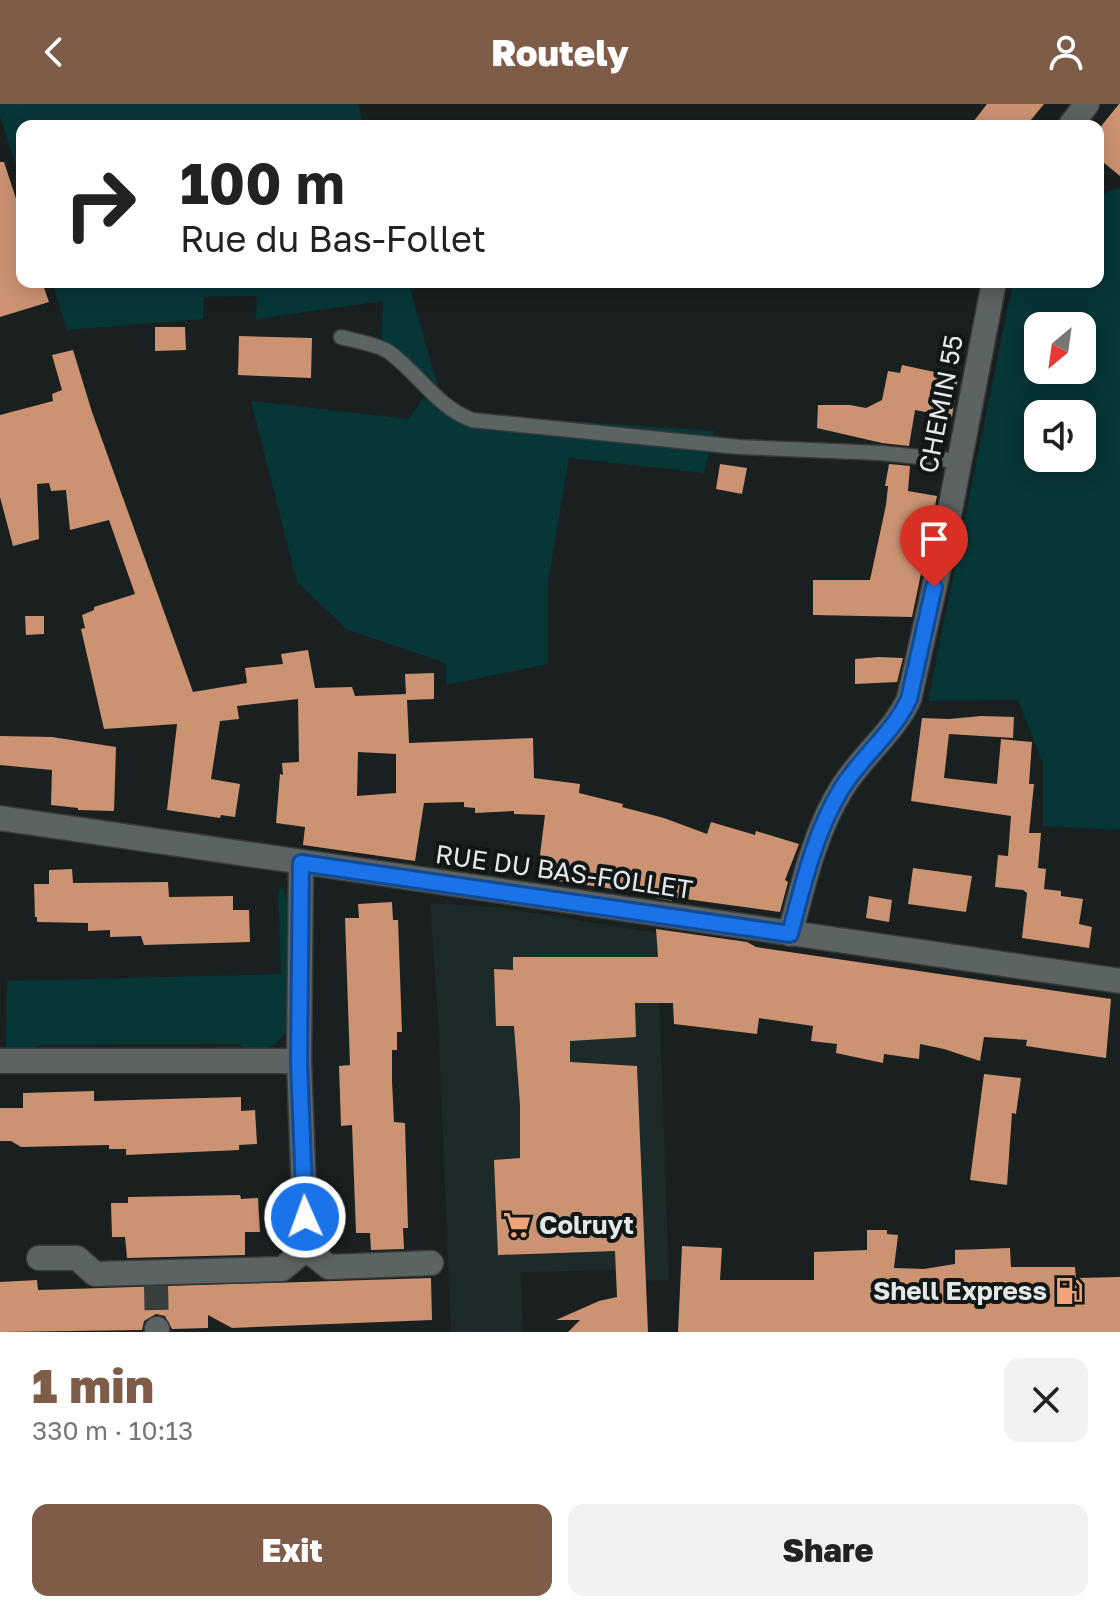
<!DOCTYPE html>
<meta charset="utf-8">
<style>
:root{--surface:#fff;--page:#f2f2f2;--text:#222;--muted:#767676;--accent:#7e5c48}
body{margin:0;font-family:"Golos Text",sans-serif;background:var(--page);color:var(--text);height:100vh;display:flex;flex-direction:column;font-size:30px;white-space:nowrap}
*{box-sizing:border-box;margin:0}
p{font-size:26px;color:var(--muted)}
.icon{flex:none;width:44px;height:44px;fill:none;stroke:currentColor;stroke-width:2;stroke-linecap:round;stroke-linejoin:round}
.map{position:relative;height:1228px;overflow:hidden}
.side{display:flex;flex-direction:column;background:var(--surface);flex:1}
.side>*{flex:none}
.hud{position:absolute;left:16px;top:16px;width:1088px;height:168px;border-radius:16px;box-shadow:0 4px 20px #0003;background:#fff;color:var(--text);overflow:hidden}
.needle{width:52px;rotate:209deg}
.fabs{position:absolute;left:1024px;top:208px;display:grid;gap:16px}
.fabs a{display:grid;place-items:center;width:72px;height:72px;border-radius:16px;background:var(--surface);box-shadow:0 4px 20px #0003;font-size:40px}
.pin{position:absolute;display:grid;place-items:center;width:68px;height:68px;color:#fff;margin:-82px -34px;border-radius:50% 50% 50% 0;rotate:-45deg;box-shadow:0 0 8px #0007}
.pin .icon{rotate:45deg}
.me{position:absolute;width:88px;margin:-44px;rotate:358deg;stroke-linejoin:round;filter:drop-shadow(0 0 6px #0008)}
.turn{display:flex;align-items:center;gap:28px;height:168px;padding:0 32px;font-size:36px}
.turn .icon{width:104px;height:104px;stroke-width:2.5}
.turn b{display:block;font-size:56px;line-height:68px}
.round{display:grid;place-items:center;flex:none;width:84px;height:84px;border-radius:16px;background:var(--page)}
.head{display:flex;align-items:center;justify-content:space-between;height:136px;padding:0 32px}
h1{font-size:48px;font-weight:800;line-height:60px;color:var(--accent)}
.primary-button{display:flex;gap:16px;margin-top:auto;padding:16px 32px}
.primary-button a{flex:1;height:92px;border-radius:16px;background:var(--accent);color:#fff;font-size:32px;font-weight:800;line-height:92px;text-align:center}
.primary-button a+a{background:var(--page);color:var(--text)}
header{display:flex;justify-content:space-between;align-items:center;height:104px;padding:0 32px;background:var(--accent);color:#fff;font-size:36px;font-weight:800}
.map>svg:first-child{display:block}
.built{fill:#1d2a2a}
.green{fill:#073637;fill-rule:evenodd}
.building{fill:#cc9372;fill-rule:evenodd}
.lines{fill:none;stroke-linecap:round;stroke-linejoin:round}
.street-tunnel{stroke:#383d3d;stroke-width:24;stroke-dasharray:24 12;stroke-linecap:butt}
.lane-casing{stroke:#363a3a;stroke-width:17}
.street-casing{stroke:#363a3a;stroke-width:27}
.lane{stroke:#5c6363;stroke-width:14}
.street{stroke:#5c6363;stroke-width:24}
.route-casing{stroke:#114b97;stroke-width:20}
.route{stroke:#1a73e8;stroke-width:14}
.labels{text-anchor:middle;stroke-width:8;stroke-linejoin:round;paint-order:stroke}
.street-label{font-size:26px;fill:#e5e8e8;stroke:#111616}
.poi-label{font-size:26px;font-weight:bold;fill:#e5e8e8;stroke:#111616;text-anchor:start}
</style>
<header><svg class="icon" aria-label="back" viewBox="0 0 24 24"><path d="M15 5l-7 7 7 7"/></svg>Routely<svg class="icon" aria-label="person" viewBox="0 0 24 24"><circle cx="12" cy="8" r="4"/><path d="M4 21q1-7 8-7t8 7"/></svg></header>
<div class="map">
<svg width="1120" height="1228" viewBox="0 0 1120 1228">
<rect width="100%" height="100%" fill="#1a1f1f"/>
<path class="built" d="M430,799L503,804L657,829L669,1176L616,1178L615,1166L521,1168L523,1228H451L438,912Z"/>
<path class="green" d="M0,0H358L364,22H22V82L0,11Z
M1120,84V726L1043,722V659L1018,596L928,597L1013,178H1098V91ZM1082,222V266H1038V222ZM1082,310V354H1038V310Z
M52,178H408L443,300L382,234L383,197L256,215L257,192L204,193L203,215L67,226Z
M423,294L455,309L714,327L704,369L569,354L548,479V560L446,581V559L348,526L297,478L251,297L409,315Z
M283,782L289,805L291,918C282,937 270,947 248,948L239,940L39,941L30,950H0V943H6L7,877L281,870L278,789Z"/>
<path class="building" d="M987,0H1044L1026,22H970Z
M1119,0H1120V72L1098,54V26Z
M0,58H4L22,113V178H42L49,198L0,213Z
M155,223H185L186,246L155,247Z
M239,232L312,234L311,274L238,271Z
M73,246L92,308L193,588L247,579L245,564L283,560L281,550L308,546L315,584L352,583L355,592L406,590L405,570L434,569V595L407,596L409,639L533,634L534,674L580,680L579,689L623,700L622,703L664,714L707,730L711,718L755,731L756,727L799,740L785,776L788,778L780,808L664,792L673,797L655,794V791L537,774L545,711L514,710V707L475,709V704L464,703V698L424,699L415,757L303,741L305,723L276,719L280,670L283,671L282,659L299,658L298,595L237,602L239,615L220,617L211,675L240,680L235,713L221,711L220,714L167,706L177,620L104,625L81,525L85,524L82,511L94,506V503L135,490L109,416L70,426L66,386L51,387L49,379L37,380L39,435L13,442L0,393V311L53,297L52,290L62,286L52,251ZM358,648L396,650V689L357,692Z
M902,261L958,273L952,313L915,306L909,342L882,339L817,324L818,301H850L866,304L882,296L888,267L900,269Z
M720,360L747,364L742,390L716,385Z
M889,360L910,362L908,387L937,392L912,513L813,511V476H870L886,401L888,382H885Z
M25,512H44V530L26,531Z
M879,553L903,554L897,578L855,580V555Z
M981,612L1014,613L1013,634L949,630L944,674L997,680L1001,635L1032,638L1029,680H1034L1029,729H1041L1038,764L1046,765L1044,785L1061,787V792L1083,795L1079,820L1092,823L1089,844L1022,834L1027,789L1023,786L995,783L998,751L1008,752L1011,712L911,697L922,614L949,615Z
M0,632L52,633L116,643L114,707L78,706V704L51,701L52,666L0,661Z
M913,764L972,772L966,808L908,800Z
M72,765L73,779L168,778L169,793L233,792V806H249L250,838L144,841L141,832L110,833V826L88,827V819L37,818V813H35L34,780H49V766Z
M869,792L892,796L889,818L866,814Z
M392,798L393,816H398L402,928H397V946H392V977L394,1018L405,1019L408,1124H403L404,1145L371,1146L370,1129H356L352,1021L341,1022L339,962L350,961L345,814H359L358,800Z
M656,825L747,838L756,843L1111,895L1106,954L1026,942L1027,936L984,933L980,957L944,945L920,940L919,955L884,950L883,959L836,949L837,940L811,937L813,922L759,914L757,930L674,920L673,899H635L636,933L570,937V958L637,962L648,1228H568L580,1216H556L599,1197L617,1193L615,1147L498,1151L494,1056L520,1054V1001L514,922H496L494,865L513,866V853H658Z
M984,970L1021,974L1016,1010L1012,1009L1007,1081L970,1076Z
M94,987V997L241,993V1007L255,1006L257,1040L239,1041V1046L126,1051V1045H109V1041L21,1043L11,1037H0V1004H23V989Z
M240,1091L241,1095L258,1094L260,1128H245V1151L127,1154L125,1133H112L111,1099H128V1093Z
M867,1126H887V1130L898,1131L894,1164L924,1165L955,1160V1146L1010,1144L1011,1163H1075L1076,1174L1120,1173V1228H678L682,1142L722,1144L720,1176H814V1148L867,1146Z
M431,1174L432,1216L232,1224L208,1211V1224L172,1225L165,1212L156,1210L144,1217L142,1226L0,1228V1178L37,1176L38,1186Z"/>
<g class="lines">
<path class="street-tunnel" d="M156,1182L157,1225"/>
<g class="lane-casing">
<path id="lane" d="M341,233C355,237 377,240 389,248C419,270 436,302 472,316L739,343L881,349L959,357"/>
</g>
<g class="street-casing">
<path id="street" d="M1070,22L1087,0
M0,714L1120,877
M301,759L299,957L306,1145
M790,830C803,781 815,727 842,684C862,652 893,629 909,595L940,458L994,178
M0,957H299
M39,1154H77L95,1170L282,1165L306,1145L329,1163L431,1159
M157,1225V1228"/>
</g>
<use href="#lane" class="lane"/>
<use href="#street" class="street"/>
</g>
<g class="lines">
<g class="route-casing">
<path id="route" d="M305,1113L299,957L301,759L790,830C803,781 815,727 842,684C862,652 893,629 909,595L934,483"/>
</g>
<use href="#route" class="route"/>
</g>
<defs>
<g id="supermarket-bare" transform="scale(2.16)"><path d="M-6-5.5h2.5l.6 2H6L4.5 2H-2.5L-4.4-4H-6ZM-1.5 3.2a1.3 1.3 0 1 0 .1 0ZM3 3.2a1.3 1.3 0 1 0 .1 0Z" fill="#efa377" stroke="#111616" stroke-width="2.5" paint-order="stroke"/></g>
<g id="fuel-bare" transform="scale(2.16)"><path d="M-5.5-6h7V0h2V4h1.3V-2.5L3-4.5l.8-.8L6-3V5H2.5V1h-1V6h-7ZM-4.2-4.7v3.2H.2V-4.7Z" fill="#efa377" stroke="#111616" stroke-width="2.5" paint-order="stroke"/></g>
</defs>
<g fill-rule="evenodd">
<use href="#supermarket-bare" x="517" y="1121"/>
<use href="#fuel-bare" x="1069" y="1187"/>
</g>
<g class="labels">
<g class="street-label">
<text transform="translate(941 300) rotate(-79)" y="9">CHEMIN 55</text>
<text transform="translate(564 768) rotate(8)" y="9">RUE DU BAS-FOLLET</text>
</g>
<g class="poi-label">
<text x="539" y="1130">Colruyt</text>
<text x="1047" y="1196" text-anchor="end">Shell Express</text>
</g>
</g>
</svg>
<div class="fabs">
<a><svg class="needle" viewBox="-14 -14 28 28"><path d="M0-13l5 13h-10z" fill="#e53935"/><path d="M0 13l5-13h-10z" fill="#767676"/></svg></a>
<a><svg class="icon" aria-label="sound" viewBox="0 0 24 24"><path d="M4 9h4l5-4v14l-5-4H4zM17 9q2 3 0 6"/></svg></a>
</div>
<div class="pin" style="left:934px;top:483px;background:#d93025"><svg class="icon" aria-label="arrive" viewBox="0 0 24 24"><path d="M6 21V4h12l-3 4 3 4H6"/></svg></div>
<svg class="me" style="left:305px;top:1113px" viewBox="-20 -20 40 40"><circle r="17" fill="#1a73e8" stroke="#fff" stroke-width="3"/><path d="M0-11L8 9 0 5-8 9z" fill="#fff"/></svg>
<div class="hud">
<div class="turn"><svg class="icon" aria-label="right" viewBox="0 0 24 24"><path d="M7 20v-9h11M14 6l5 5-5 5"/></svg><div><b>100 m</b>Rue du Bas-Follet</div></div>
</div>
</div>
<section class="side">
<div class="head"><div><h1>1 min</h1><p>330 m · 10:13</p></div><a class="round"><svg class="icon" aria-label="close" viewBox="0 0 24 24"><path d="M6 6l12 12M18 6L6 18"/></svg></a></div>
<div class="primary-button"><a>Exit</a><a>Share</a></div>
</section>
